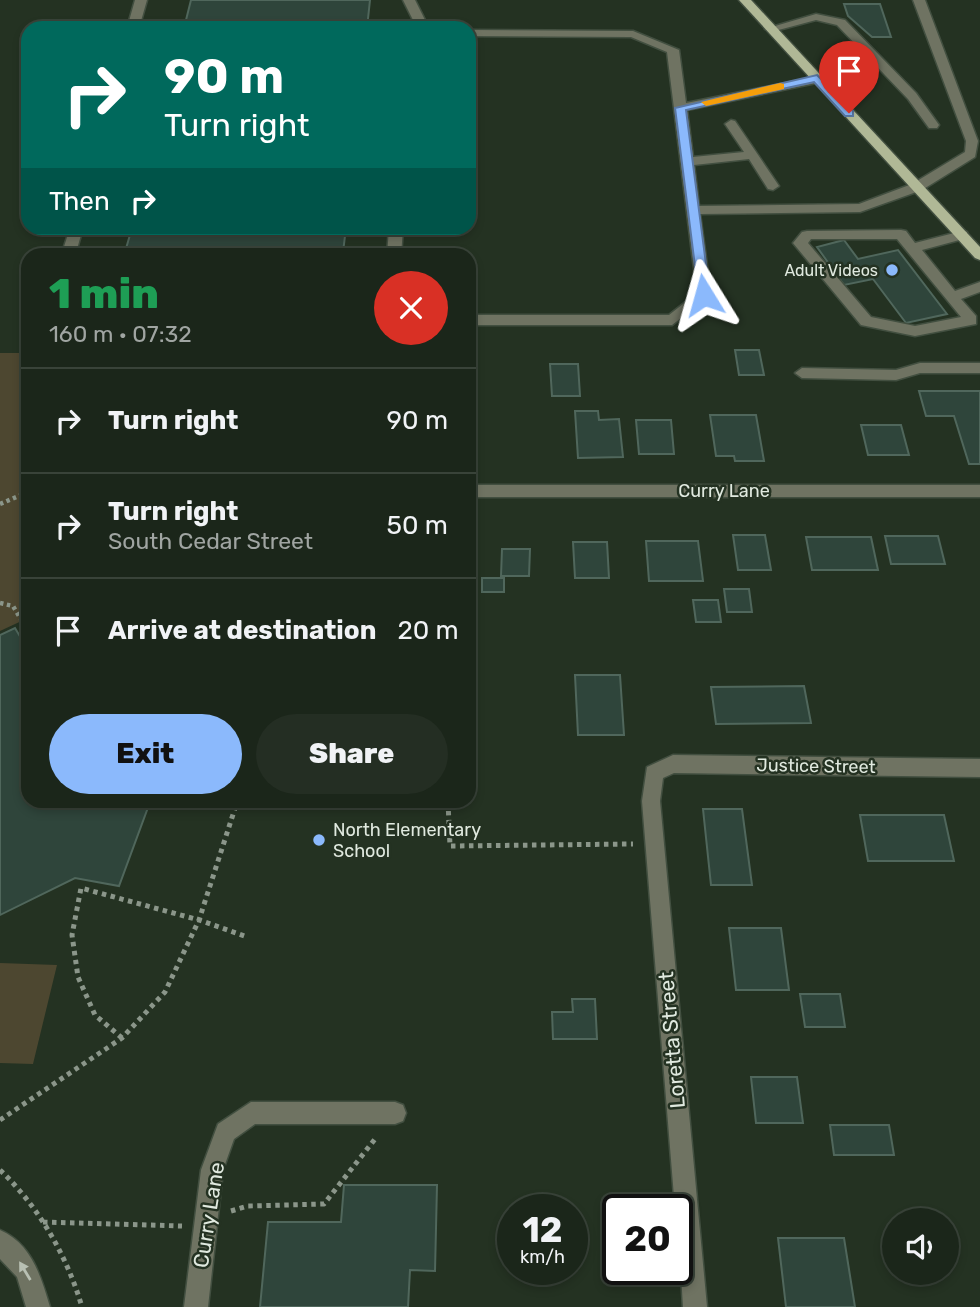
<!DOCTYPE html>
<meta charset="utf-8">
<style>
:root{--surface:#1b261a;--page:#242e23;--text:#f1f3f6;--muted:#a0a5a2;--line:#394339;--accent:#8bb9fc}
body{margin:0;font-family:Rubik,sans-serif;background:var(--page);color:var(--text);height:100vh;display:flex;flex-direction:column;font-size:26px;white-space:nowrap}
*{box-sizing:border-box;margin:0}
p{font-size:23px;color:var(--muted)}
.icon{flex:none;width:38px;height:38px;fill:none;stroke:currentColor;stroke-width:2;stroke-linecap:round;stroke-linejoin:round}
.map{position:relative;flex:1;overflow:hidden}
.side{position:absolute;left:21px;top:248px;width:455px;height:560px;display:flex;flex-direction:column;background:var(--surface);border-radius:21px;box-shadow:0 4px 10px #0003,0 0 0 2px var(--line)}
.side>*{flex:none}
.banner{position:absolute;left:21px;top:21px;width:455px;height:214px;border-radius:21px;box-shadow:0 4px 10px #0003,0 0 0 2px var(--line);background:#00695c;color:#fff;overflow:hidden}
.buttons{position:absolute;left:882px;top:1208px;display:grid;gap:14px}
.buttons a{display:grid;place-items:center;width:77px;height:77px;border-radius:50%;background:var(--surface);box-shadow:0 4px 10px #0003,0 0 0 2px var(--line);font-size:35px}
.speed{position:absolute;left:497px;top:1194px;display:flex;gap:14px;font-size:35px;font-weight:700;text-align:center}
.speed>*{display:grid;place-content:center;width:91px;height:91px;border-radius:50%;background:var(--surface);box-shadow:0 4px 10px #0003,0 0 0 2px var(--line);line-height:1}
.speed small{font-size:18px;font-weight:400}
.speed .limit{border:4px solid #111;border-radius:10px;background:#fff;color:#111}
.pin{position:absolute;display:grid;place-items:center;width:60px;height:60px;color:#fff;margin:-72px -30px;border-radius:50% 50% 50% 0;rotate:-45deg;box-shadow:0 0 7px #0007}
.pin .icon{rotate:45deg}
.me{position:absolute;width:77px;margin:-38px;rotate:352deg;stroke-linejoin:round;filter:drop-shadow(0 0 5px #0008)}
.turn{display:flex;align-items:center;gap:24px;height:147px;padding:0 28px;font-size:32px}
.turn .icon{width:91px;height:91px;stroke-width:2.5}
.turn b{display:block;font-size:49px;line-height:60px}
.then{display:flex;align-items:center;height:66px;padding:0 28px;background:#0003;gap:14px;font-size:26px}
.round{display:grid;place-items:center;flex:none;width:74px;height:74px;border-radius:37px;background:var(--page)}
.head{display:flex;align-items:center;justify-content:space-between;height:119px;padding:0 28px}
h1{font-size:42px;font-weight:800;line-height:52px;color:#1e9e55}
.cta{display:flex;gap:14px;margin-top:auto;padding:14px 28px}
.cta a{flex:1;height:80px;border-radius:42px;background:var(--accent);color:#111;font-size:28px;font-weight:800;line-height:80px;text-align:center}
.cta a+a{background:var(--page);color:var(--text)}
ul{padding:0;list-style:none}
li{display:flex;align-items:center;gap:21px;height:105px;padding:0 28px;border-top:2px solid var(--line)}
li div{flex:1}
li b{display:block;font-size:26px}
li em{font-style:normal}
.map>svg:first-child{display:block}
.green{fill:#4d4730}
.building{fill:#2f453b;stroke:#50675c;stroke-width:2}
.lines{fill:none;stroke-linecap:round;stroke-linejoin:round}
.minor-casing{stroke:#424f40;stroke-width:3}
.major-casing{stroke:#424f40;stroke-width:3}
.path-far1{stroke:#8b968a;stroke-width:4.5;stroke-dasharray:3.5 3.5;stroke-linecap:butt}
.path{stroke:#8b968a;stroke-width:5;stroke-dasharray:4.5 4.5;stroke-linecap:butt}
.minor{fill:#6f7362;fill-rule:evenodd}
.major{fill:#b0b896;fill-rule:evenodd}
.oneway{fill:#b8c0b3}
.route{fill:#8bb9fc;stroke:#5a78a4;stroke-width:2}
.slow{fill:#f59e0b}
.poi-dot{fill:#8bb9fc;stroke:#243222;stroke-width:2.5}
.labels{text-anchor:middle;stroke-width:5;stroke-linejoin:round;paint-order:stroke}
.far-poi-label{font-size:16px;fill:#e0e9df;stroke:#243222;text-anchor:end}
.street-label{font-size:18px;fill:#e0e9df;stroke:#243222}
.poi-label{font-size:18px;fill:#e0e9df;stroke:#243222;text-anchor:start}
.near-street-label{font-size:21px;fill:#e0e9df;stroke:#243222}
</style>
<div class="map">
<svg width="980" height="1307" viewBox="0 0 980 1307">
<rect width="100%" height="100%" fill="#243222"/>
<path class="green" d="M0,353H28V618L0,631Z
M0,963L57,965L33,1064L0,1063Z"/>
<path class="building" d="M191,0H370L367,28H184Z
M844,4H880L891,37H872L848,16Z
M132,228H346L343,252H125Z
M844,240L858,259L898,250L947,314L906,323L873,279L844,285L817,247Z
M735,350H759L764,375H739Z
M550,364H578L580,396H552Z
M919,391H980V464H969L954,416H926Z
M575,411H598L599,420L619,419L623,457L578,458Z
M710,415H756L764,461H735L734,456H716Z
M636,420H671L674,454H639Z
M861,425H901L909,455H868Z
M733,535H765L771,570H738Z
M885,536H938L945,564H891Z
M806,537H871L878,570H812Z
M646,541H698L703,581H649Z
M573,542H607L609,578H575Z
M502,549H530L529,576H501Z
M482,578H504V592H482Z
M724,589H749L752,612H727Z
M693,600H718L721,622H696Z
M15,628L28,650V802H150L119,886L75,878L0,915V635Z
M575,675H620L624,735H578Z
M804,686L811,723L716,724L711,687Z
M703,809H742L752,885H711Z
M860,815H944L954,861H868Z
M729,928H781L789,990H736Z
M800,994H840L845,1027H805Z
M572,999H595L597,1039H553L552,1012H573Z
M751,1077H797L803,1123H756Z
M830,1125H889L894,1155H834Z
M344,1185H437L435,1271L410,1270L408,1307H260L268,1222H341Z
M778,1238H844L855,1307H786Z"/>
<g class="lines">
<g class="minor-casing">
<path id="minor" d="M135,0H147L139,28H127Z
M403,0H415L429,28H417Z
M913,0H925L978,141L975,157L922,190L860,212L700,214L711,295L672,325H469V315H669L697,293L667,52L631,37L469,36V30L633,31L679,50L686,103L821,76V82L687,110L693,157L744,152L725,124L731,120L735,121L779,186L773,190L768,189L749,159L694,165L699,206L859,204L912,184L965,152L966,141Z
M816,14L845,20L916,93L939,125L937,128H929L908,99L837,25L816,20L771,32L765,29Z
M70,228H83L75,256H61Z
M389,228H403L401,256H387Z
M901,230L906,231L915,243L962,231L967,232V238L922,250L955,291L980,282V292L961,299L976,316V324L915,336L861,325L793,243L802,232L807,231ZM811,239H897L961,317L915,326L871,317L808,243Z
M920,363H980V373H920L896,380L802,378L795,373L802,368L896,370Z
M469,485H980V497H469Z
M673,755L980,759V777L674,773L663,778L660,801L707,1307H683L677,1209H675L642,801L647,767Z
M251,1102H395L403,1105L406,1113L403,1121L395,1124H255L234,1139L223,1170L208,1307H184L201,1170L218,1124Z
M0,1230C32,1244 41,1277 50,1307H26L17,1277L0,1259Z"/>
</g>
<g class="major-casing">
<path id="major" d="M739,0H751L980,247V260L975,258Z"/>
</g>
<path class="path-far1" d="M0,504L28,492
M0,603L13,606L28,631"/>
<path class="path" d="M448,802L450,846L633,844
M122,1038L95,1015L78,977L72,935L81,888L199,920L247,937
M0,1120L122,1038L165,992L199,920L237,802
M0,1170C39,1207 67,1256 82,1307
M231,1211L248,1206L324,1204L375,1139
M43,1222L182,1226"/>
<use href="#minor" class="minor"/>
<use href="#major" class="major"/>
</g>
<defs><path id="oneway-solid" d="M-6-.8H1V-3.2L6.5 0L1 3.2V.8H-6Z" transform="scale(1.75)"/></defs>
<use class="oneway" href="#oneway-solid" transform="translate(25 1271) rotate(-121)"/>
<path class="route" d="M817,75L853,111V116H845L814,82L686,110L710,295L708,298H699L675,108Z"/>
<path class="slow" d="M780,83L784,84V89L706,106L701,102Z"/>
<g class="poi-dot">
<circle cx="892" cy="270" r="7"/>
<circle cx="319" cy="840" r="7"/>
</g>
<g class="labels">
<g class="far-poi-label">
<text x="878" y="276">Adult Videos</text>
</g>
<g class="street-label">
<text x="724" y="497">Curry Lane</text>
<text transform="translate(816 766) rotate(1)" y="6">Justice Street</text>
</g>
<g class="poi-label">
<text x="333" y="836">North Elementary<tspan x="333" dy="21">School</tspan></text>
</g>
<g class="near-street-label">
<text transform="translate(672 1040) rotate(-95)" y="7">Loretta Street</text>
<text transform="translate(209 1215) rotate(-81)" y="7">Curry Lane</text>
</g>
</g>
</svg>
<div class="buttons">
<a><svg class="icon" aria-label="sound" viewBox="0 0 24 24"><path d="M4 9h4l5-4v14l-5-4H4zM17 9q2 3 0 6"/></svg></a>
</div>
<div class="speed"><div>12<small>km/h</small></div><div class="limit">20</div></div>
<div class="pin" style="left:849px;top:113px;background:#d93025"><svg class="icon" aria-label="arrive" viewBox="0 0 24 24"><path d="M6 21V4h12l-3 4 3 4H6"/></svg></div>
<svg class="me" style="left:704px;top:295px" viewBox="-20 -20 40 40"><path d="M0-17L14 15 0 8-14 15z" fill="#8bb9fc" stroke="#fff" stroke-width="4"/></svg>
<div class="banner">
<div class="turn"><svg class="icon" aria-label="right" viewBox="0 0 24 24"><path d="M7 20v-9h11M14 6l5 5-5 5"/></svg><div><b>90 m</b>Turn right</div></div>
<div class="then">Then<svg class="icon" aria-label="right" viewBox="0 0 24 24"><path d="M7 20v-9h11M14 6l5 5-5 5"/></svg></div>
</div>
<section class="side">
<div class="head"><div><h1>1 min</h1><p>160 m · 07:32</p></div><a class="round" style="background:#d93025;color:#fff"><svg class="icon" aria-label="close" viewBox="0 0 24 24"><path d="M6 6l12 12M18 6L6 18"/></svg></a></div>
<ul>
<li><svg class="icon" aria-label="right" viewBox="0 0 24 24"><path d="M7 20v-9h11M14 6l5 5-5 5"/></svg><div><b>Turn right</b></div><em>90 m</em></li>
<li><svg class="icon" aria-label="right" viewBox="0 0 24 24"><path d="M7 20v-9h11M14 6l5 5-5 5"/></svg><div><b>Turn right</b><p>South Cedar Street</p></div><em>50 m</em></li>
<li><svg class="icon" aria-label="arrive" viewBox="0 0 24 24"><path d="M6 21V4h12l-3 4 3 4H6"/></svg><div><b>Arrive at destination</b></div><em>20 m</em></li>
</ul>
<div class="cta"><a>Exit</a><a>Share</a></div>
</section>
</div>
